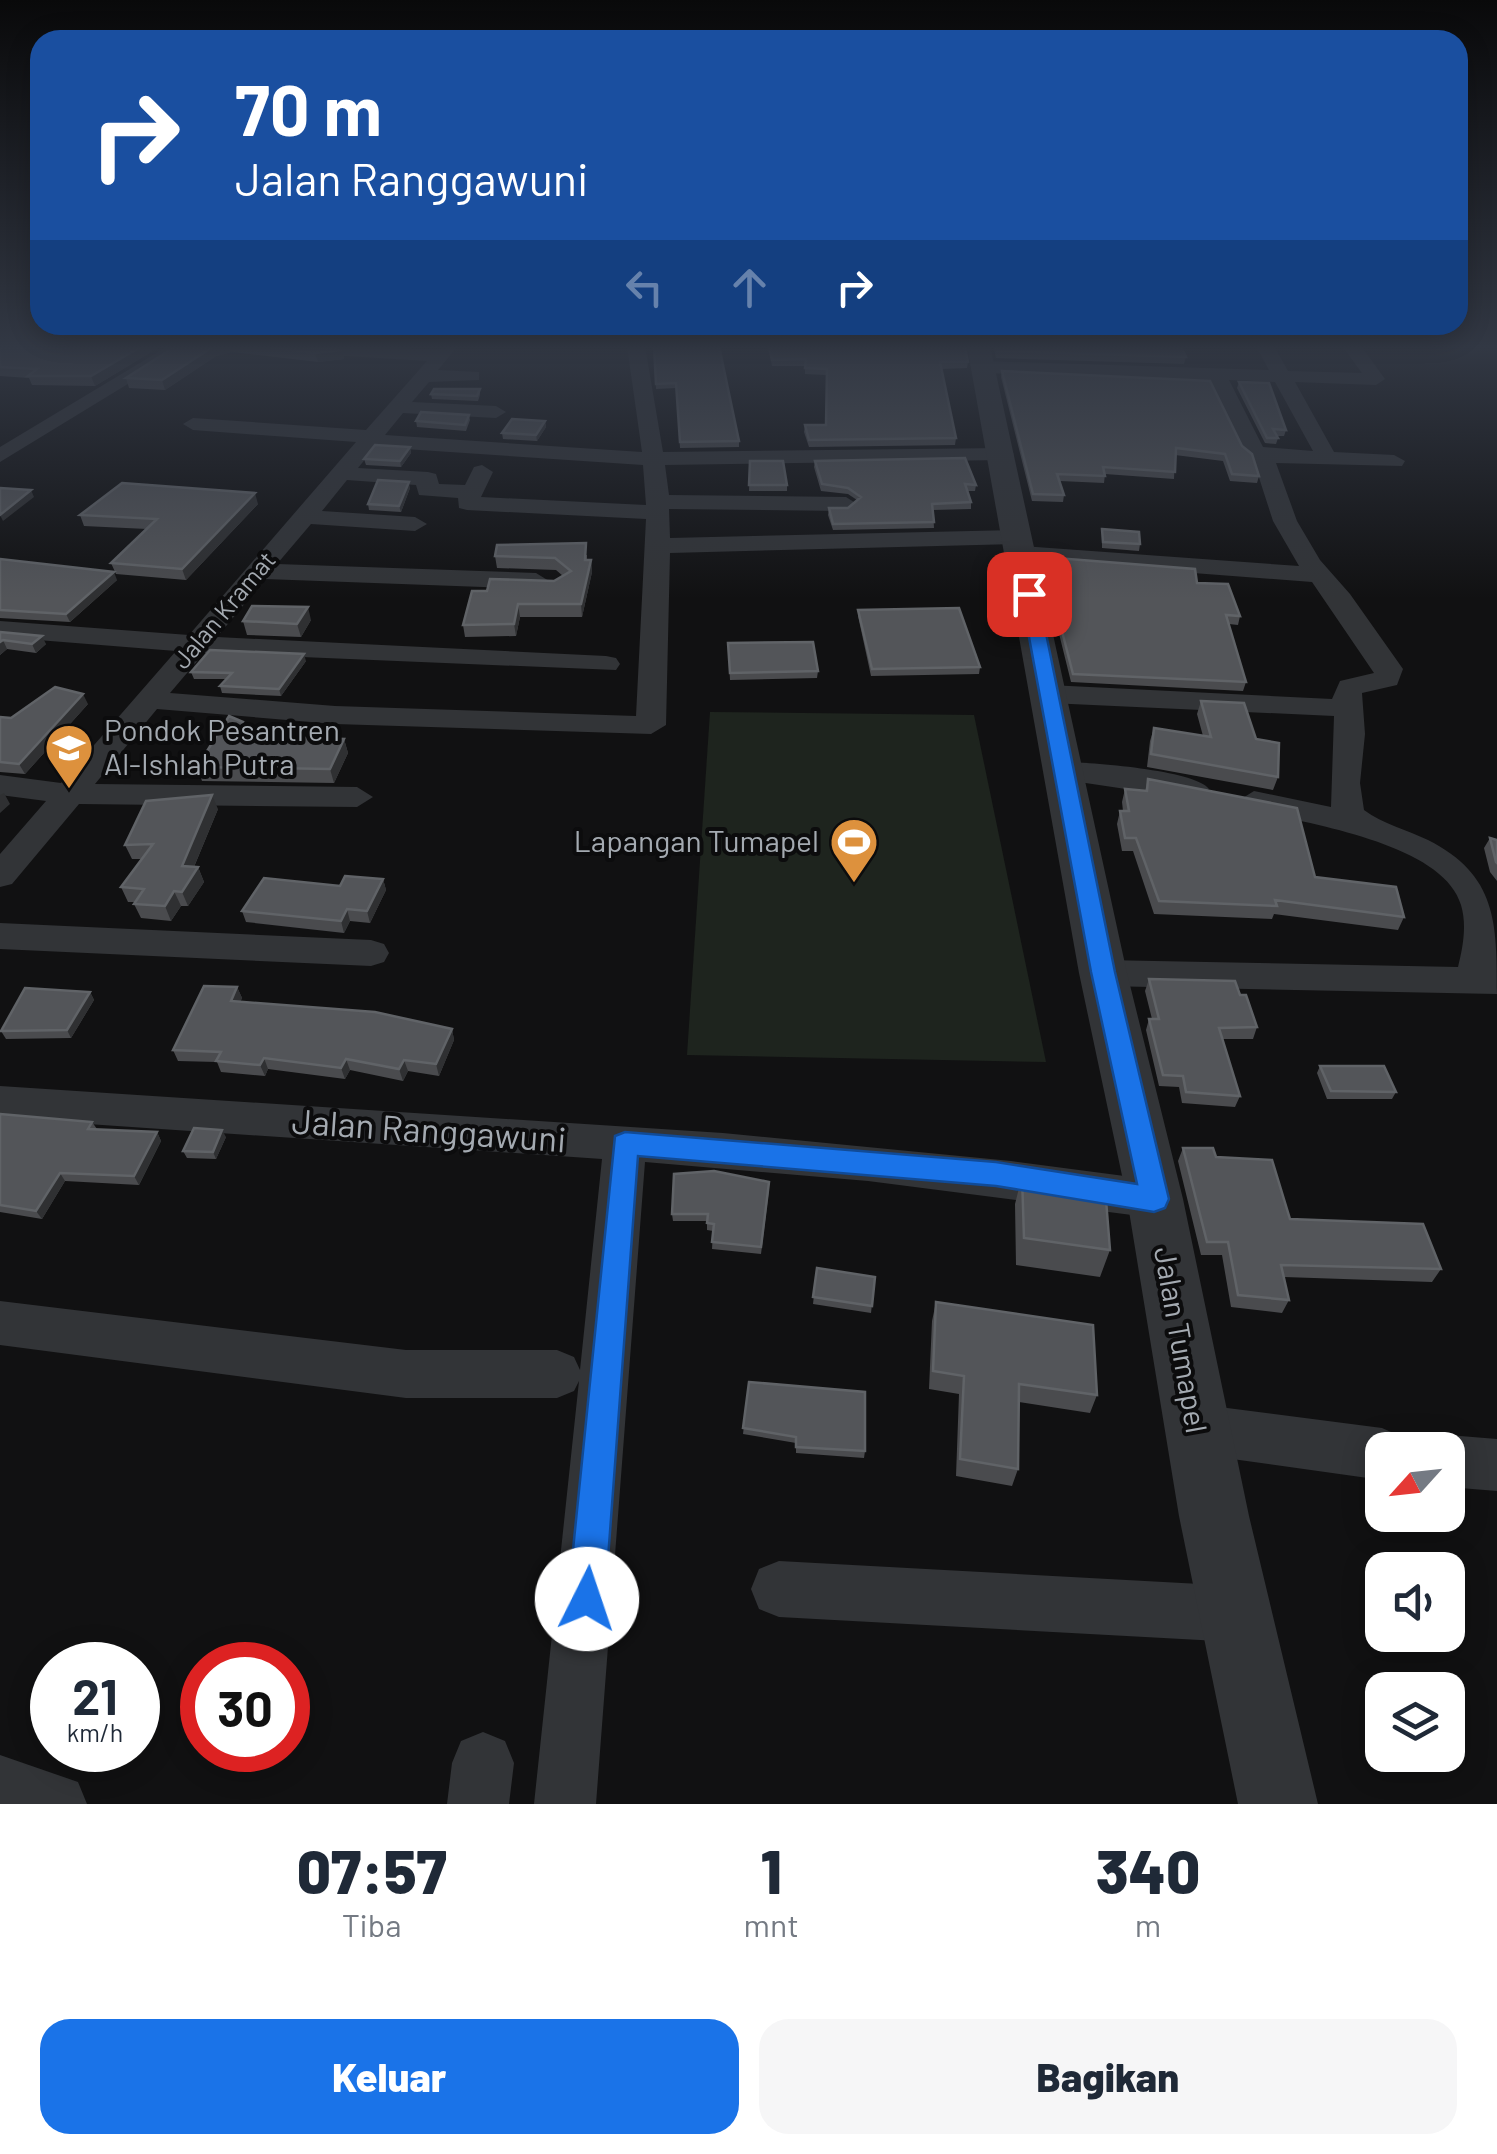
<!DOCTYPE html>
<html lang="id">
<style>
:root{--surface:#fff;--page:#f6f6f7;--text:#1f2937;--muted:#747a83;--accent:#1a73e8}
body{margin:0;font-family:Barlow,sans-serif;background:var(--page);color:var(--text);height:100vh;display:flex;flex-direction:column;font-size:38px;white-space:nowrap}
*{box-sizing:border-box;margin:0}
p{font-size:32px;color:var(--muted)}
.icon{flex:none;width:55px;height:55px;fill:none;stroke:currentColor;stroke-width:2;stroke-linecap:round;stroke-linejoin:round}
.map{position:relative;height:1804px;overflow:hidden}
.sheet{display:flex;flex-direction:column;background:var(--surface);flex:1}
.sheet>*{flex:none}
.hud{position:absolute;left:30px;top:30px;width:1438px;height:305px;border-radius:30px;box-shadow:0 5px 25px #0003;background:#1a4fa0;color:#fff;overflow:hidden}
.needle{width:65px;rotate:243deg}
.buttons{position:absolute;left:1365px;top:1432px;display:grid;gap:20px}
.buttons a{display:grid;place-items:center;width:100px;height:100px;border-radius:20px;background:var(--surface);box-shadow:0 5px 25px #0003;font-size:50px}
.speed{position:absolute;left:30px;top:1642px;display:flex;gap:20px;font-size:50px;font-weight:700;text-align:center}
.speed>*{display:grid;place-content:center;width:130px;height:130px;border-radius:50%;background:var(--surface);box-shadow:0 5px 25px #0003;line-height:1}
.speed small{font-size:25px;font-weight:400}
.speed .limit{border:15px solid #d22;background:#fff;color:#111}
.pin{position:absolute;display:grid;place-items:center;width:85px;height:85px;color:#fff;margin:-42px;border-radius:20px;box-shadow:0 5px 15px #0006}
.me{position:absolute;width:110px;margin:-55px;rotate:4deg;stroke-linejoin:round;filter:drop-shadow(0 0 8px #0008)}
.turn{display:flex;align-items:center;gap:35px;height:210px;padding:0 40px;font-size:45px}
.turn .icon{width:130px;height:130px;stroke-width:2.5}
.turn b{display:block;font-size:70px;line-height:85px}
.lanes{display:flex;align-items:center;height:95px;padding:0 40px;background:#0003;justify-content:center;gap:50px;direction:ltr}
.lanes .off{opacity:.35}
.eta{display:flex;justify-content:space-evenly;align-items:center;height:170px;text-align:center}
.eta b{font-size:60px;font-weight:800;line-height:70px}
.cta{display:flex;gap:20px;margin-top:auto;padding:20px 40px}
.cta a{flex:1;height:115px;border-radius:30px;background:var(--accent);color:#fff;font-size:40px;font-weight:800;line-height:115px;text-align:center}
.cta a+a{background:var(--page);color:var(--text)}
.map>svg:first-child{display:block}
.green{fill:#1e241e}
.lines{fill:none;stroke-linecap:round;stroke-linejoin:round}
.minor{fill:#323437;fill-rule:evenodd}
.tertiary{fill:#323437;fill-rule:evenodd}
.wall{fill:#4a4b4e}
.shaded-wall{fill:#2f3032}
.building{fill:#535559;stroke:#606367;stroke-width:2.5}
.route{fill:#1a73e8;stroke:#114b97;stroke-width:2.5}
.labels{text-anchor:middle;stroke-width:8;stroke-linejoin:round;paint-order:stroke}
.far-street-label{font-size:25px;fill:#a4aab1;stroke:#0c0c0d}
.poi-label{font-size:30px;fill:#a4aab1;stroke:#0c0c0d;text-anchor:start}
.street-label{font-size:30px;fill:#a4aab1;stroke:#0c0c0d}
.near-street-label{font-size:35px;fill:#a4aab1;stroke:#0c0c0d}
</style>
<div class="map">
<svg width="1497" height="1804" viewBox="0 0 1497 1804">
<rect width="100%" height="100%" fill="#111112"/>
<path class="green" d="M710,712L974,715L1046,1062L687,1055Z"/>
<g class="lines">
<path class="minor" d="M168,346H190L0,462V447Z
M366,346L436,350L458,346L438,370L479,372V380L429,382L412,402L496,406L506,412L496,418L403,413L385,435L642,452L627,346H645L663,452L1003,448L1014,454L1003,460L665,465L669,495L846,497L857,504L846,511L669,509L670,538L1016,530L1028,537L1016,544L670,553L666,725L651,734L335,724L157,709L95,784L357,787L373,797L357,807L79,804L12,884L0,887V854L46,801L0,795V775L61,783L176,651L0,637V621L189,635L356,442L193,430L183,424L193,418L366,430L427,361L297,353L288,348ZM375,447L643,465L646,505L481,497L493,472L482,465L474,467L465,485L439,484L436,474L428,472L358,468ZM347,480L416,485L419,495L458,498L459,508L467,510L646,519L636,716L335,706L170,693L204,653L616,670L620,664L616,658L606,656L217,637L265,579L536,589L549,581L536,573L277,564L311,524L415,531L427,524L415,517L322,511Z
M1256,346H1274L1288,371L1362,373L1342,346H1361L1385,379L1376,385L1295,382L1334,452L1394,455L1405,461L1402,466L1276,463L1297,521L1320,560L1350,594L1403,669L1397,685L1362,693L1365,734L1360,783L1364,810C1383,824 1407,830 1428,840C1497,875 1497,922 1497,994L1103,986L1090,983L1084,973L1090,963L1103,960L1458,967C1463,947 1467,925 1461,905C1443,841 1297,822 1243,808L1238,801L1254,791L1331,807L1334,716L1049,703L1035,694L1049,685L1332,699L1340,681L1374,673L1312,582L1022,560L1010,553L1022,546L1299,566L1273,521L1253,459L1243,451L1209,380L982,373L973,367L982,361L1269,370ZM1229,380L1275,382L1313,451L1263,447Z
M1063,762C1088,762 1196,770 1209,789L1193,799L1052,778L1048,771Z
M0,923L371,940L384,944L389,953L384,962L371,966L0,949Z
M0,1086L723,1133L1011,1161L1155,1180L1171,1186L1177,1199L1171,1212L1155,1218L868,1181L645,1162L596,1804H534L579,1381L574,1391L557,1398H406L0,1345V1301L406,1350H557L574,1357L580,1370L602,1159L0,1118Z
M1196,1404L1382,1428L1400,1436L1406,1450H1382V1480L1196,1454L1178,1447L1170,1429L1178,1411Z
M1448,1435L1497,1439V1491L1448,1487V1450H1427L1430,1443Z
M779,1561L1237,1586L1257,1594L1265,1614L1257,1634L1237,1642L779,1617L759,1609L751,1589L759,1569Z
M483,1732L505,1741L514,1763L509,1804H447L452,1763L461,1741Z
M0,1755L78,1782L87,1804H0Z"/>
<path class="tertiary" d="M967,346H990L1127,973L1183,1199L1249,1516L1318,1804H1238L1179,1516L1127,1199L1079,973Z"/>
</g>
<path class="wall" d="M0,346H161L95,386L32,385L29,378L0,376Z
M176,346H289L342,350L344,359L318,362L232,352L216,356L165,390L129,388L126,378Z
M654,346L739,441V447L680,448L676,388L656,389Z
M768,346H965L968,362L967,368L941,369L956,438L955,445L809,447L804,432L805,425H826V375L805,374V366H772Z
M993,346H1181L1186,357L1184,364L996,358Z
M1002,371L1242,446L1259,476L1257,483L1230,481L1223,461L1175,455L1174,479L1105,474L1104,483L1060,481L1064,495L1063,502L1032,501L1001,377Z
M1239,382L1286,430L1284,436H1276L1278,438L1276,444L1265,443L1237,388Z
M480,389V395L478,401L432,399L431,394Z
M469,415L470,420L466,431L417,427L416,421Z
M545,421L546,427L537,441L503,439L502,433Z
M410,447L411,453L401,467L366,465L364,459Z
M750,461L787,485V491H749Z
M815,461L976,485L975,491H967L971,502V509L933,510L934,528L833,530L828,515L829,508H848L857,500L848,494L821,491L814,467Z
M410,488L401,512L369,510L368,504Z
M258,504L186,580L116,574L111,563L147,529L84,526L80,515Z
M1102,529L1140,544L1139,551L1102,548Z
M587,555V560H591L592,572L582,617H520L516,636L465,637L463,625L487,591L554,581L563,576L556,570L497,568L495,556Z
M1043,557L1197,583L1240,616L1238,625L1229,624L1246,682L1243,691L1071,682L1042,565Z
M0,559L117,580L70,622L0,618Z
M858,610L980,667L979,674L871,676L858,616Z
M311,620L301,637L247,635L243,621Z
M0,632L46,644L36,653L7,649L0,655Z
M728,643L818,671L817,678L730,680Z
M306,661L281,696L222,693L220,686L226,679H194L191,672Z
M1201,701L1256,739L1278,777L1273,790L1147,767L1150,741L1154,728L1203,736L1197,714Z
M88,704L25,774L0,772V717L11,718Z
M248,736L344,739L348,753L334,783L202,781L197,767Z
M1148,779L1315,877L1404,917L1398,930L1274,914L1272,919L1154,914L1133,851H1122L1117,824L1120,811H1123L1122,802L1125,789L1145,791Z
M218,809L194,867H198L204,882L188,906H181L171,921L141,918L134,904L135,902H128L121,887L142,859H132L125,845Z
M1490,838L1497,840V881L1490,872L1484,848Z
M383,879L386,890L370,923L350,921L344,933L246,922L242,911L340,886Z
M1149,979L1240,995L1257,1027L1253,1039H1223L1240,1096L1235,1107L1182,1103L1179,1087L1159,1086L1146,1030L1149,1019H1152L1145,991Z
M237,987L242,998L240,1002L452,1029L454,1040L439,1076L408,1071L403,1081L350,1070L345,1079L268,1069L265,1076L221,1072L217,1062L178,1061L173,1050Z
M90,992L94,1000L71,1038L6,1039L1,1031Z
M1320,1066L1396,1092L1392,1099H1327L1317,1073Z
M0,1114L92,1122L97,1129L157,1132L161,1141L139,1185L65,1181L42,1219L0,1212Z
M226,1137L216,1159L187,1158L183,1151Z
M1183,1148L1216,1157L1290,1219L1441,1269L1432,1282L1284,1277L1289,1300L1282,1313L1231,1307L1222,1255H1201L1178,1161Z
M1022,1176L1110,1250L1100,1277L1016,1265L1015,1204Z
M769,1190L761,1254L712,1249L713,1231L707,1230V1221H673L672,1214Z
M817,1268L875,1277L871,1313L813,1304Z
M936,1302L1097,1395L1090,1413L1019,1402L1018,1469L1012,1486L956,1476L959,1394L929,1389L932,1321Z
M749,1382L865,1451L864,1458L796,1453V1443L743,1434Z"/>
<path class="shaded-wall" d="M142,346H161L95,386L91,376Z
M231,346L232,352L216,356L165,390L162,380L213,347Z
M342,350L344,359L318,362L315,353Z
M545,421L546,427L537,441L536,435Z
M410,447L411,453L401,467L400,461Z
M409,482L410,488L401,512L399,506Z
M31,490L34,497L3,521L0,515Z
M255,493L258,504L186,580L182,569Z
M591,560L592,572L582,617L581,604Z
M114,572L117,580L70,622L66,614Z
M518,604L520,617L516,636L514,624Z
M308,607L311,620L301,637L297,624Z
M42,636L46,644L36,653L32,644Z
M3,640L7,649L0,655V642Z
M304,654L306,661L281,696L279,689Z
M83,694L88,704L25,774L19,764Z
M243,722L248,736H237Z
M344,739L348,753L334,783L330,769Z
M4,793L10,804L0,813V795Z
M212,795L218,809L188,881L182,866Z
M198,867L204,882L188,906L182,892Z
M383,879L386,890L370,923L367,911Z
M174,891L181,906L171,921L165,906Z
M347,909L350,921L344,933L341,921Z
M237,987L242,998L236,1012L231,1001Z
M90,992L94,1000L71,1038L67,1030Z
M452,1029L454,1040L439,1076L436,1064Z
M264,1058L268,1069L265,1076L260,1065Z
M346,1059L350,1070L345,1079L341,1068Z
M404,1060L408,1071L403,1081L399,1069Z
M222,1130L226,1137L216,1159L213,1152Z
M157,1132L161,1141L139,1185L134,1176Z
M60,1173L65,1181L42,1219L36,1211Z"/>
<path class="building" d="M0,346H142L91,376H28L37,369L0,367Z
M176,346H214L162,380L126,378Z
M263,346H289L342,350L315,353Z
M654,346H719L739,441L680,442L676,383L656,384Z
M769,346H965L968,362H940L956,438L809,440L805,425H826L827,369L805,368L806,359L772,360Z
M996,346H1181L1186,357L997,351Z
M1002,371L1210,381L1242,446L1252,454L1259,476L1232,474L1225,454L1176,448L1175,472L1103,467L1105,476L1057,474L1064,495L1033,494Z
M1239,382L1269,383L1286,430L1273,429L1278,438H1267Z
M434,389H480L477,396L431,394Z
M421,412L469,415L465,425L416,421Z
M512,419L545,421L536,435L502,433Z
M375,445L410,447L400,461L364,459Z
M965,458L976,485L965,484L971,502L932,504L934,522L833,524L829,508H848L861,497L848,488L822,484L815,461Z
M750,461H783L787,485H749Z
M378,480L409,482L399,506L368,504Z
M122,483L255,493L182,569L111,563L157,519L80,515Z
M0,488L31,490L0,515Z
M1102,529L1139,532L1140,544L1103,542Z
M586,543L585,560H591L581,604H518L514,624L463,625L472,591H487L490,579L554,581L571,571L555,558L495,556L497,545Z
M1043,557L1195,569L1197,583L1228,584L1240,616L1226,615L1246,682L1073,674Z
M0,559L114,572L66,614L0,610Z
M252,606L308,607L297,624L243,621Z
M959,608L980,667L872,669L858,610Z
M0,632L42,636L32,644L3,640L0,642Z
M813,642L818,671L730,673L728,643Z
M210,650L304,654L279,689L220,686L232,673L191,672Z
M55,687L83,694L19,764L0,762V717L11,718Z
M1201,701L1244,703L1256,739L1279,743L1278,777L1151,754L1154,728L1211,737Z
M229,716L243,722L237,736L344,739L330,769L197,767Z
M1148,779L1297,808L1315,877L1396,887L1404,917L1275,900L1277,906L1159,901L1136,838H1125L1120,811H1129L1125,789L1147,791Z
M212,795L182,866L198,867L182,892L174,891L165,906L134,904L144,889L121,887L153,844L125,845L146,801Z
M1490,838L1497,840V863L1496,862Z
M345,876L383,879L367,911L347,909L341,921L242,911L264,878L340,886Z
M1149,979L1235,981L1240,995H1246L1257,1027L1219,1028L1240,1096L1186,1092L1183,1076L1163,1075L1149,1019H1159Z
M204,986L237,987L231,1001L375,1012L452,1029L436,1064L404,1060L399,1069L346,1059L341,1068L264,1058L260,1065L216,1061L221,1052L173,1050Z
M25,988L90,992L67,1030L1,1031Z
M1320,1066H1384L1396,1092L1331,1091Z
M0,1114L92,1122L88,1129L157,1132L134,1176L60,1173L36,1211L0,1205Z
M194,1128L222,1130L213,1152L183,1151Z
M1183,1148H1213L1216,1157L1272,1160L1290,1219L1423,1224L1441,1269L1281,1265L1289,1300L1238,1295L1228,1242H1207Z
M714,1171L769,1182L761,1247L712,1242L714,1224L707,1223L708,1214H672L674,1174Z
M1022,1176L1105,1187L1110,1250L1024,1238Z
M817,1268L875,1277L872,1306L813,1297Z
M936,1302L1093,1325L1097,1395L1019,1384L1018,1469L960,1459L964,1376L933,1371Z
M749,1382L865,1392V1451L796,1447V1437L743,1428Z"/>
<linearGradient id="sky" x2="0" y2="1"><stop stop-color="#09090a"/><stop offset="0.58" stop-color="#323844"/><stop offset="1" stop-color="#323844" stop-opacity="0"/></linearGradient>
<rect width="1497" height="599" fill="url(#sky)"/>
<path class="route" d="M1029,589L1038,594L1115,972L1169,1199L1165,1208L1154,1212L996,1186L638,1156L605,1599L600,1612L587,1617L574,1612L568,1599L615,1136L625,1132L996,1162L1137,1184L1091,972L1021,594Z"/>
<defs>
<g id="school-pin" transform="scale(2.5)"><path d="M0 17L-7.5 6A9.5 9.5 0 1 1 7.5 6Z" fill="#dd913d" stroke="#0c0c0d"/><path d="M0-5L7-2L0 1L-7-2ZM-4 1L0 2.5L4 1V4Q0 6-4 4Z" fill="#fff"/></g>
<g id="stadium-pin" transform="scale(2.5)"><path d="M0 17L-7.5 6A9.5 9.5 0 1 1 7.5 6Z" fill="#dd913d" stroke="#0c0c0d"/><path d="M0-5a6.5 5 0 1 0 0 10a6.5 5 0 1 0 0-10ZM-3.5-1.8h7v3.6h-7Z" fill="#fff"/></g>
</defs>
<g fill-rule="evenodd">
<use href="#school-pin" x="69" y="748"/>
<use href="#stadium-pin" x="854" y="842"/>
</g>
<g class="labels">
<g class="far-street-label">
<text transform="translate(224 610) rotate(-50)" y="9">Jalan Kramat</text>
</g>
<g class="poi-label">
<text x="104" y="741">Pondok Pesantren<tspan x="104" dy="34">Al-Ishlah Putra</tspan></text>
<text x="819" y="852" text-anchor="end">Lapangan Tumapel</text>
</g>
<g class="street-label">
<text transform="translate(1180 1340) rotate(80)" y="10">Jalan Tumapel</text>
</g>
<g class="near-street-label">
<text transform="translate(429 1131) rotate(4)" y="12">Jalan Ranggawuni</text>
</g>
</g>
</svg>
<div class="buttons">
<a><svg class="needle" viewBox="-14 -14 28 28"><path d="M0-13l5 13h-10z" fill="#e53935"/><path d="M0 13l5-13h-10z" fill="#747a83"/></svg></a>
<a><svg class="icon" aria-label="sound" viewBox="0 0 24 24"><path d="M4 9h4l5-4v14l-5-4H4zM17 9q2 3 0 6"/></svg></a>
<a><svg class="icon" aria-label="layers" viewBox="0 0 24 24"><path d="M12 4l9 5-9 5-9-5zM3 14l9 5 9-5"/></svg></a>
</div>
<div class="speed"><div>21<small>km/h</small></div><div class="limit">30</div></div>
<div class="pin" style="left:1029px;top:594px;background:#d93025"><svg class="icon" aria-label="arrive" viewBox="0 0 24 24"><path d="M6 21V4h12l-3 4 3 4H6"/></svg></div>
<svg class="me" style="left:587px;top:1599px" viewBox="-20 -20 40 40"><circle r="19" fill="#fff"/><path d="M0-13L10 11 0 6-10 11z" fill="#1a73e8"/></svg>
<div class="hud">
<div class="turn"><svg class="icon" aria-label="right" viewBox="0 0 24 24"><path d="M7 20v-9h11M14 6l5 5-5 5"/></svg><div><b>70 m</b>Jalan Ranggawuni</div></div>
<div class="lanes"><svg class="icon off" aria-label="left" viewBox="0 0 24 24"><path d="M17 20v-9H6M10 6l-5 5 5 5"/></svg><svg class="icon off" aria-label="ahead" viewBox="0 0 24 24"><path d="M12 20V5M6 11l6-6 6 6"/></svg><svg class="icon" aria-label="right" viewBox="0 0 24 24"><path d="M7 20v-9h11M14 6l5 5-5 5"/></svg></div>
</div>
</div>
<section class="sheet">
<div class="eta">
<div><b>07:57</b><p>Tiba</p></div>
<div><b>1</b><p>mnt</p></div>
<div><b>340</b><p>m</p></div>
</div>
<div class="cta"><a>Keluar</a><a>Bagikan</a></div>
</section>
